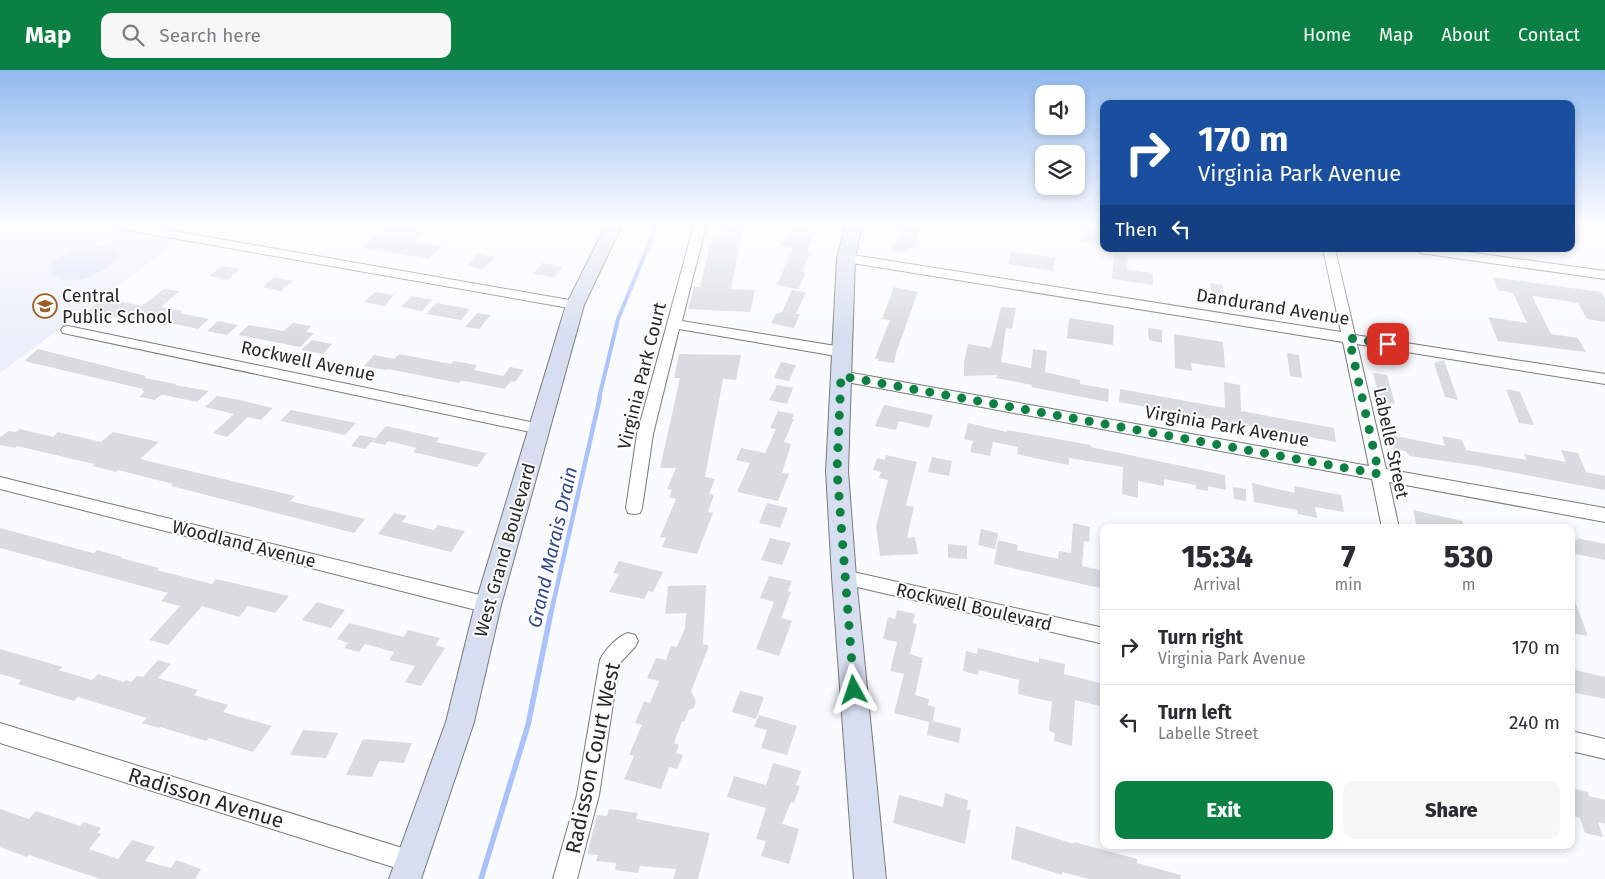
<!DOCTYPE html>
<style>
:root{--surface:#fff;--page:#f7f7f7;--text:#2b2b33;--muted:#7c7c81;--line:#e1e1e2;--accent:#0b8043}
body{margin:0;font-family:"Fira Sans",sans-serif;background:var(--page);color:var(--text);height:100vh;display:flex;flex-direction:column;font-size:19px;white-space:nowrap}
*{box-sizing:border-box;margin:0}
p{font-size:16px;color:var(--muted)}
.icon{flex:none;width:28px;height:28px;fill:none;stroke:currentColor;stroke-width:2;stroke-linecap:round;stroke-linejoin:round}
.map{position:relative;flex:1;overflow:hidden}
.details{position:absolute;left:1100px;top:454px;width:475px;height:325px;display:flex;flex-direction:column;background:var(--surface);border-radius:10px;box-shadow:0 2px 8px #0003}
.details>*{flex:none}
.hud{position:absolute;left:1100px;top:30px;width:475px;height:152px;border-radius:10px;box-shadow:0 2px 8px #0003;background:#1a4fa0;color:#fff;overflow:hidden}
.buttons{position:absolute;left:1035px;top:15px;display:grid;gap:10px}
.buttons a{display:grid;place-items:center;width:50px;height:50px;border-radius:10px;background:var(--surface);box-shadow:0 2px 8px #0003;font-size:25px}
.pin{position:absolute;display:grid;place-items:center;width:42px;height:42px;color:#fff;margin:-21px;border-radius:10px;box-shadow:0 2px 8px #0006}
.me{position:absolute;width:55px;margin:-28px;rotate:355deg;stroke-linejoin:round;filter:drop-shadow(0 0 4px #0008)}
.turn{display:flex;align-items:center;gap:18px;height:105px;padding:0 15px;font-size:22px}
.turn .icon{width:65px;height:65px;stroke-width:2.5}
.turn b{display:block;font-size:35px;line-height:42px}
.then{display:flex;align-items:center;height:48px;padding:0 15px;background:#0003;gap:10px;font-size:19px}
.eta{display:flex;justify-content:space-evenly;align-items:center;height:85px;text-align:center}
.eta b{font-size:30px;font-weight:800;line-height:35px}
.button{display:flex;gap:10px;margin-top:auto;padding:10px 15px}
.button a{flex:1;height:58px;border-radius:10px;background:var(--accent);color:#fff;font-size:20px;font-weight:800;line-height:58px;text-align:center}
.button a+a{background:var(--page);color:var(--text)}
ul{padding:0;list-style:none}
li{display:flex;align-items:center;gap:15px;height:75px;padding:0 15px;border-top:1px solid var(--line)}
li div{flex:1}
li b{display:block;font-size:19px}
li em{font-style:normal}
header{display:flex;align-items:center;gap:30px;box-sizing:border-box;height:70px;padding:0 25px;background:var(--accent);color:#fff}
header strong{font-size:24px}
nav{display:flex;gap:28px;margin-inline-start:auto;font-size:18px}
.search{width:350px;height:45px;background:var(--page);display:flex;align-items:center;gap:12px;box-sizing:border-box;padding:0 18px;border-radius:10px;color:var(--muted);font-size:19px}
.map>svg:first-child{display:block}
.built{fill:#eaeffb}
.green{fill:#d7e0f6}
.lines{fill:none;stroke-linecap:round;stroke-linejoin:round}
.stream-far2{stroke:#acc2fa;stroke-width:4}
.stream-far1{stroke:#acc2fa;stroke-width:4.5}
.stream{stroke:#acc2fa;stroke-width:5.5}
.building{fill:#d9dbe0}
.street-casing{stroke:#787a7e;stroke-width:2}
.secondary-casing{stroke:#787a7e;stroke-width:2}
.street{fill:#fff;fill-rule:evenodd}
.secondary{fill:#d7deef;fill-rule:evenodd}
.route{stroke:#0b8043;stroke-width:9;stroke-dasharray:0 16.2}
.labels{text-anchor:middle;stroke-width:4;stroke-linejoin:round;paint-order:stroke}
.poi-label{font-size:18px;fill:#262729;stroke:#fff;text-anchor:start}
.street-label{font-size:18px;fill:#262729;stroke:#fff}
.water-label{font-size:19px;font-style:italic;fill:#314788;stroke:#fff}
.near-street-label{font-size:21px;fill:#262729;stroke:#fff}
</style>
<header>
<strong>Map</strong>
<div class="search"><svg class="icon" aria-label="search" viewBox="0 0 24 24"><circle cx="10" cy="10" r="6"/><path d="M15 15l6 6"/></svg>Search here</div>
<nav><a>Home</a><a>Map</a><a>About</a><a>Contact</a></nav>
</header>
<div class="map">
<svg width="1605" height="809" viewBox="0 0 1605 809">
<rect width="100%" height="100%" fill="#fafbfe"/>
<path class="built" d="M0,155H100L181,169L0,303Z"/>
<path class="green" d="M98,176L119,178V189C101,203 76,218 53,205V193C62,187 72,179 83,178C89,178 92,179 98,176Z"/>
<g class="lines">
<path class="stream-far2" d="M599,328L618,249L657,155"/>
<path class="stream-far1" d="M551,543L600,327"/>
<path class="stream" d="M481,809L528,655L551,542"/>
</g>
<path class="building" d="M386,155L424,161L413,172L442,176L429,189L362,177Z
M724,155H744L731,219L755,220L750,242L688,239L694,217H700L713,163H720Z
M793,155H811L807,162L816,163L807,181L811,182L802,202L806,203L798,219L776,215L788,191H786L792,178L781,176Z
M902,155L922,156L915,179L909,178L908,183L891,181Z
M1083,155H1104V175L1081,172Z
M1011,181L1055,188L1053,201L1008,194Z
M478,184L495,187L483,199L467,196Z
M1114,184L1128,186L1127,199L1153,203V215L1112,209Z
M542,193L563,197L553,207L533,204Z
M222,196L240,199L228,210L209,206Z
M274,207L293,211L281,221L263,217Z
M1492,207L1601,222L1605,229V252L1587,249L1578,233L1532,226L1551,264L1578,268L1586,282L1498,271L1488,247L1527,253L1513,223L1498,220Z
M1210,213L1223,215L1224,230L1212,228Z
M894,217L918,222L897,280L894,293L878,291V289L875,288L890,250L882,249Z
M164,219L180,221L161,237L182,241L180,243L209,249L198,259L175,254L165,255L138,250L136,252L87,241L104,228L142,236Z
M792,220L806,222L796,244H800L794,258L771,253L776,244L782,242Z
M375,222L394,225L384,236L364,232Z
M412,226L432,230L422,241L401,237Z
M436,233L470,239L461,250L426,244Z
M1001,237L1016,238L1012,259L1006,258L1001,292L1031,298L1033,279L1047,281L1045,302L1080,310V314L1109,319L1108,332L1031,317L1032,315L996,308L997,305L964,306V292L968,274L991,278Z
M477,243L491,245L479,259L465,257Z
M1069,248L1114,255L1113,275L1067,268Z
M218,251L238,255L227,265L207,261Z
M293,253L311,256L306,262L314,263L300,277L238,265L249,255L284,261Z
M1148,258L1162,260V273L1149,270Z
M1174,264L1223,272L1225,298L1191,293L1192,301L1175,298Z
M312,270L332,274L323,284L301,280Z
M38,279L146,306L144,308L176,314L175,315L209,321L197,332L164,325H161L155,330L139,327L145,321H142L143,319L24,291Z
M1287,283L1299,285L1302,308L1290,306Z
M399,284L451,294L454,291L477,295L474,300L503,306L510,297L524,300L515,312L511,311L505,319L465,311H461L459,313L388,299L386,300L364,296L374,285L394,289Z
M679,284L741,285L736,310L723,309L705,407L715,409L709,424L714,425L708,442L713,443L697,484L662,477L666,468L660,467L676,429L669,427L672,420L667,419L676,398H660L680,308H674Z
M1444,290L1458,330L1445,327L1434,293Z
M781,292L796,295L789,311L774,308Z
M1373,303L1387,305L1395,334L1377,331L1374,317L1377,318Z
M1224,312L1240,315L1241,341L1334,358L1336,372L1235,353L1236,355L1217,352V350L1119,332L1120,319L1225,338Z
M777,315L793,318L787,334L769,330Z
M1506,319L1520,322L1534,355L1519,353Z
M217,326L240,330L273,338L261,350L248,347L227,367L213,363L234,344L205,337Z
M884,335L933,345L929,358L899,351L896,360L875,356Z
M291,340L332,348L356,353L345,365L280,351Z
M778,341L794,344L792,349H794L784,372L791,374L782,403L789,404L778,431L737,422L750,393L736,390L741,378L765,383L776,359L770,358Z
M968,353L1007,362V360L1091,375V377L1225,405L1226,420L1208,416V421L1196,419V415L1164,409V416L1138,411V428L1122,424L1123,397L1069,388V395L1048,391L1017,384L1018,377L993,372L990,386L970,382L973,371L964,369Z
M386,356L439,368L436,372L487,383L477,397L413,382L417,378L388,371L385,375L372,372Z
M20,359L53,367L58,362L101,372L113,362L159,372L140,389L295,426L290,431L365,449L354,463L171,416L173,414L118,400L116,402L93,396L94,394L17,376L15,378L0,375V367L9,361L16,362Z
M360,365L375,368L365,379L351,376Z
M1391,365L1445,376L1442,366L1462,370L1466,380L1527,390L1524,384L1566,392L1561,380L1578,383L1586,402L1605,406V420L1478,396L1410,386L1405,381L1394,379Z
M886,385L917,392L906,435L914,437L907,468L915,467L918,484L880,486L876,456L888,410L879,408L881,402L873,400L877,388L885,390Z
M932,387L952,391L949,406L928,402Z
M1252,413L1295,423L1294,416L1341,425L1344,442L1315,437L1317,448L1298,444L1297,440L1254,432Z
M1233,417L1246,419V431L1234,429Z
M767,433L788,438L780,458L759,453Z
M1413,440L1463,451L1462,458H1417Z
M394,443L407,446L402,452L434,460L438,455L465,461L451,482L378,464Z
M1073,453L1090,457L1089,472L1084,471L1082,496L1104,501V519L994,494L998,470L1018,475L1017,480L1058,489L1059,481L1071,483Z
M0,458L85,481L94,483L97,480L122,487L121,488L159,498L157,500L212,514L216,509L289,526L275,543L248,536L239,547L202,536L168,575L149,570L180,536L161,531L168,523L0,478Z
M981,459L998,463L995,479L978,475Z
M770,468L791,473L782,495L761,490Z
M1577,468L1605,474V490L1571,483V469L1578,470Z
M948,474L967,476V489L948,488Z
M619,491L663,502L653,522L648,521L644,529L609,522L619,504L613,503Z
M769,506L792,511L788,521L791,522L781,548L792,551L779,586L756,579L774,532L760,528Z
M706,515L703,574L709,576L691,621L696,631L694,638L689,640L684,652L682,651L674,673L679,675L676,683L683,685L677,699L669,697L661,719L624,709L634,686L629,685L642,655L635,653L644,631L650,633L659,611L647,608L656,588L666,590L671,576L677,577L685,558L686,543L665,544L668,516Z
M1571,526H1573L1588,566L1571,563Z
M317,532L345,540L331,558L302,550Z
M897,540L915,544L913,553L917,554L910,584L923,588L915,625L929,629L928,635L935,637L933,651L961,658L959,673L927,665L929,652L894,643L904,604L890,601L897,572L883,569L888,547L895,549Z
M349,553L404,567L408,560L440,568L436,575L445,578L421,616L405,612L415,596L389,590L394,582L365,574L359,582L344,578L348,573L337,569Z
M978,578L1039,593V588L1065,594L1064,604L1104,614V637L1075,630L1072,676L1054,671L1055,663L1049,661L1052,632L1018,624L1019,610L979,600L978,605L963,601L966,581L977,584Z
M0,579L63,597L59,600L92,610L98,604L124,612L126,610L131,612L137,606L143,607L158,590L171,594L158,608L198,620L194,625L228,635L223,642L272,656L253,682L209,668L206,671L160,657L159,658L142,653L147,648L137,645L78,627L74,631L18,614L21,610L0,604Z
M1571,599L1605,607V629L1571,622Z
M740,621L764,627L756,649L732,642Z
M759,645L797,656L787,685L761,678L767,660L754,657Z
M303,660L338,663L326,688L290,685Z
M363,669L412,673L404,693L379,691L372,707L346,705Z
M773,693L801,701L796,715L800,716L794,733L791,732L782,754L799,759L789,794L761,786L766,771L756,769L766,738L727,727L734,706L766,715Z
M1571,718L1588,722L1589,726L1605,730V754L1598,752L1603,767L1585,763L1580,748L1571,746Z
M945,723L968,730L967,739L971,740L965,774L893,753L899,725L943,737Z
M0,739L29,749L36,741L80,756L84,752L101,758L97,763L101,764L89,779L118,789L132,770L155,777L145,791L171,798L176,790L201,799L195,809H100L29,785L27,787L0,777Z
M609,739L638,743L636,749L710,763L698,809H673L676,799L640,796L638,803L615,800L616,793L596,791L598,785L587,784L597,745L607,746Z
M1016,756L1074,774V772L1137,789V793L1181,805L1180,809H1089L1062,802V805L1011,789Z"/>
<g class="lines">
<g class="street-casing">
<path id="street" d="M115,155H139L575,231L582,235L575,239L121,159Z
M694,155H706L682,251L842,277L847,279L849,282L847,285L842,287L679,259L653,364L642,438L640,443L634,444L628,443L626,438L637,364Z
M1323,179H1335L1355,265L1605,304V314L1357,274L1386,399L1605,438V452L1389,412L1399,458H1382L1372,409L841,311L836,309L834,306L836,303L841,301L1369,396L1343,272L846,192L840,188L846,184L1341,262Z
M1414,179H1445L1605,201V209L1420,183Z
M68,256L540,354L545,355L548,359L545,363L540,364L63,263L61,260L63,257Z
M0,407L488,527L495,529L497,535L495,541L488,543L0,419Z
M844,500L1104,558V574L844,514L838,512L835,507L838,502Z
M628,563L635,565L638,571L635,577L619,594L599,725L577,809H553L577,725L600,590C605,579 617,567 628,563Z
M0,653L412,781L420,784L423,792L420,800L412,803L0,673Z
M1571,661L1605,669V689L1571,681Z"/>
</g>
<g class="secondary-casing">
<path id="secondary" d="M606,155H622L584,235L501,535L474,652L421,809H389L446,652L475,535L566,235Z
M846,155H862L855,188L848,401L856,507L886,809H854L832,507L826,401L837,188Z"/>
</g>
<use href="#street" class="street"/>
<use href="#secondary" class="secondary"/>
</g>
<linearGradient id="sky" x2="0" y2="1"><stop stop-color="#90baef"/><stop offset="0.58" stop-color="#fdfdff"/><stop offset="1" stop-color="#fdfdff" stop-opacity="0"/></linearGradient>
<rect width="1605" height="268" fill="url(#sky)"/>
<g class="lines">
<path class="route" d="M854,620L837,401L841,306L1379,404L1349,268L1388,274"/>
</g>
<defs>
<g id="school-ring" transform="scale(1.25)"><circle r="9.5" fill="#fff" stroke="#9e5e27" stroke-width="1.5"/><path d="M0-5L7-2L0 1L-7-2ZM-4 1L0 2.5L4 1V4Q0 6-4 4Z" fill="#9e5e27"/></g>
</defs>
<g fill-rule="evenodd">
<use href="#school-ring" x="45" y="236"/>
</g>
<g class="labels">
<g class="poi-label">
<text x="62" y="232">Central<tspan x="62" dy="21">Public School</tspan></text>
</g>
<g class="street-label">
<text transform="translate(1273 237) rotate(9)" y="6">Dandurand Avenue</text>
<text transform="translate(308 291) rotate(12)" y="6">Rockwell Avenue</text>
<text transform="translate(642 306) rotate(-76)" y="6">Virginia Park Court</text>
<text transform="translate(1227 356) rotate(10)" y="6">Virginia Park Avenue</text>
<text transform="translate(1391 373) rotate(78)" y="6">Labelle Street</text>
<text transform="translate(244 474) rotate(14)" y="6">Woodland Avenue</text>
<text transform="translate(505 480) rotate(-74)" y="6">West Grand Boulevard</text>
<text transform="translate(974 537) rotate(13)" y="6">Rockwell Boulevard</text>
</g>
<g class="water-label">
<text transform="translate(552 477) rotate(-77)" y="7">Grand Marais Drain</text>
</g>
<g class="near-street-label">
<text transform="translate(593 688) rotate(-78)" y="7">Radisson Court West</text>
<text transform="translate(206 728) rotate(17)" y="7">Radisson Avenue</text>
</g>
</g>
</svg>
<div class="buttons">
<a><svg class="icon" aria-label="sound" viewBox="0 0 24 24"><path d="M4 9h4l5-4v14l-5-4H4zM17 9q2 3 0 6"/></svg></a>
<a><svg class="icon" aria-label="layers" viewBox="0 0 24 24"><path d="M12 4l9 5-9 5-9-5zM3 14l9 5 9-5"/></svg></a>
</div>
<div class="pin" style="left:1388px;top:274px;background:#d93025"><svg class="icon" aria-label="arrive" viewBox="0 0 24 24"><path d="M6 21V4h12l-3 4 3 4H6"/></svg></div>
<svg class="me" style="left:854px;top:620px" viewBox="-20 -20 40 40"><path d="M0-17L14 15 0 8-14 15z" fill="#0b8043" stroke="#fff" stroke-width="4"/></svg>
<div class="hud">
<div class="turn"><svg class="icon" aria-label="right" viewBox="0 0 24 24"><path d="M7 20v-9h11M14 6l5 5-5 5"/></svg><div><b>170 m</b>Virginia Park Avenue</div></div>
<div class="then">Then<svg class="icon" aria-label="left" viewBox="0 0 24 24"><path d="M17 20v-9H6M10 6l-5 5 5 5"/></svg></div>
</div>
<section class="details">
<div class="eta">
<div><b>15:34</b><p>Arrival</p></div>
<div><b>7</b><p>min</p></div>
<div><b>530</b><p>m</p></div>
</div>
<ul>
<li><svg class="icon" aria-label="right" viewBox="0 0 24 24"><path d="M7 20v-9h11M14 6l5 5-5 5"/></svg><div><b>Turn right</b><p>Virginia Park Avenue</p></div><em>170 m</em></li>
<li><svg class="icon" aria-label="left" viewBox="0 0 24 24"><path d="M17 20v-9H6M10 6l-5 5 5 5"/></svg><div><b>Turn left</b><p>Labelle Street</p></div><em>240 m</em></li>
</ul>
<div class="button"><a>Exit</a><a>Share</a></div>
</section>
</div>
